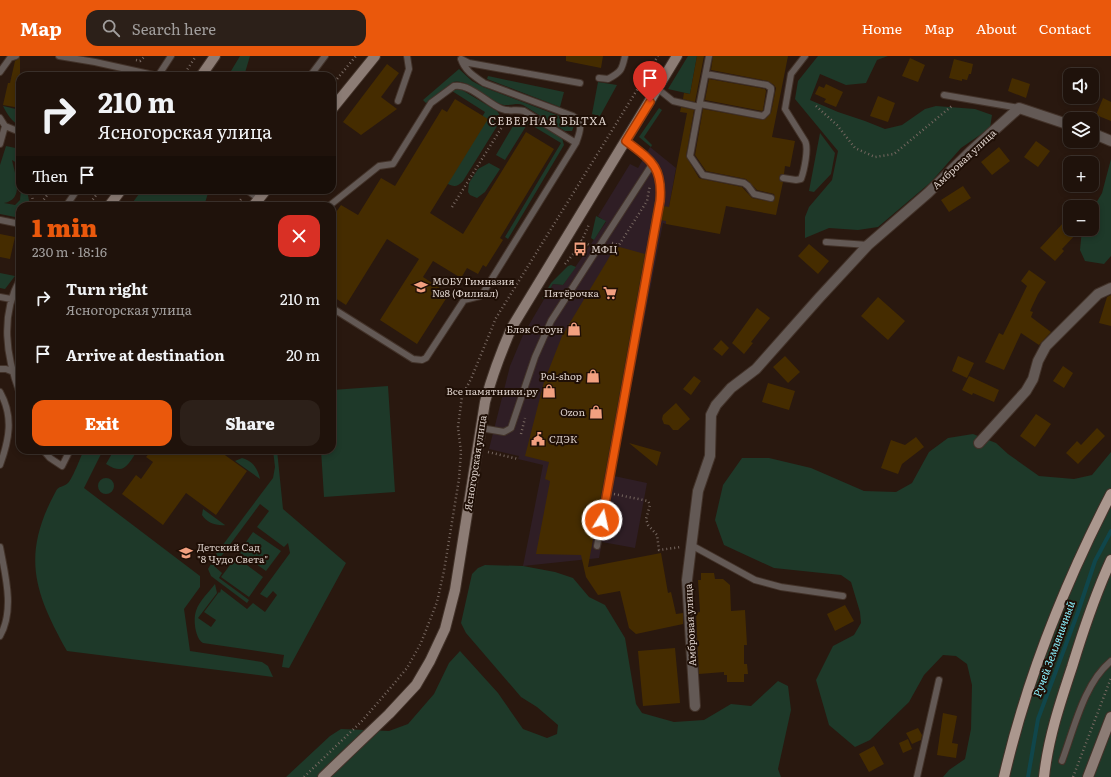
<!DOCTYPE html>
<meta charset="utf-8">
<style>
:root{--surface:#1f120b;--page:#2c2019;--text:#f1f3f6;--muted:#a19e9d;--line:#3c322c;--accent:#ea580c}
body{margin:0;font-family:Literata,serif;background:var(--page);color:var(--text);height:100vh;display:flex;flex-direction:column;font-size:15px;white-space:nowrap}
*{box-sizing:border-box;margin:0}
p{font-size:13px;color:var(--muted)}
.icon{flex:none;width:22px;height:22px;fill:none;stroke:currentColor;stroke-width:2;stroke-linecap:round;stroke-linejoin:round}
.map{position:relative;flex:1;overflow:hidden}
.drawer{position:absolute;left:16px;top:146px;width:320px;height:252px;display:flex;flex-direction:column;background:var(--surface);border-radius:12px;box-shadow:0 2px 6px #0003,0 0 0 1px var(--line)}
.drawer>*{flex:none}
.banner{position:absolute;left:16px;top:16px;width:320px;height:122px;border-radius:12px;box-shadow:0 2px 6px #0003,0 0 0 1px var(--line);background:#1f120b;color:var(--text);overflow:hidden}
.controls{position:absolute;left:1063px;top:12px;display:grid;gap:8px}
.controls a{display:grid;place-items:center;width:36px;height:36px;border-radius:8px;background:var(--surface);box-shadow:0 2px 6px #0003,0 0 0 1px var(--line);font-size:20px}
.pin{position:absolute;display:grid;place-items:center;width:34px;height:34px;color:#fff;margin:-41px -17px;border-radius:50% 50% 50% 0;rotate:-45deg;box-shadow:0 0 4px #0007}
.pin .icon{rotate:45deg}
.me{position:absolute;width:44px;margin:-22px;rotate:10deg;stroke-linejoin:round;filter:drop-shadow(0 0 3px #0008)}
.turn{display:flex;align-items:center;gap:14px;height:84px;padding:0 16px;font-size:18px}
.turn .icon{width:52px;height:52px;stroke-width:2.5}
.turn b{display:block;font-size:28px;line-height:34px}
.then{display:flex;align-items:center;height:38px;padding:0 16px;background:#0003;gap:8px;font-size:15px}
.round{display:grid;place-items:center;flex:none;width:42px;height:42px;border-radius:12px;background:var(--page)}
.headline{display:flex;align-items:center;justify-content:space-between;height:68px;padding:0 16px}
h1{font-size:24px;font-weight:800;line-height:30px;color:var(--accent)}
.primary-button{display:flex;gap:8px;margin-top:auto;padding:8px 16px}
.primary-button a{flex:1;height:46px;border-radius:12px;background:var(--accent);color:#fff;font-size:16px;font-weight:800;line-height:46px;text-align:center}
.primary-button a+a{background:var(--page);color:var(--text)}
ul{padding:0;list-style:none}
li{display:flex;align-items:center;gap:12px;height:56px;padding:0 16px}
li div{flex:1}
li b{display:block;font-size:15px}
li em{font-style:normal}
header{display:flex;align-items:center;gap:24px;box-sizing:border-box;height:56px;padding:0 20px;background:var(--accent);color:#fff}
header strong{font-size:19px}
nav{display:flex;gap:22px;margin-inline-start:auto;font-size:14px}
.search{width:280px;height:36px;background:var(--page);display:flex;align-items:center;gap:10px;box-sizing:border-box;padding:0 14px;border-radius:12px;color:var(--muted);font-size:15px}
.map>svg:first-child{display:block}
.commercial{fill:#2f1e25}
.green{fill:#1e3929}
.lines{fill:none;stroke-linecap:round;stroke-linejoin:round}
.stream{stroke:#10464b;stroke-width:4}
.building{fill:#452c00}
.lane-casing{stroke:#423229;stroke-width:8}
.street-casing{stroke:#423229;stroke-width:12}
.secondary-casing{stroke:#423229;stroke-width:12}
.primary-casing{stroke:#423229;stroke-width:12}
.path{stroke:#776861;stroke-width:2.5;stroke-dasharray:1 3;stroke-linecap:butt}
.lane{stroke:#635955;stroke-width:6}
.street{stroke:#635955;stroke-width:10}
.secondary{stroke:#8c7c75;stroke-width:10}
.primary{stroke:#ab978e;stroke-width:10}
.route-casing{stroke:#983908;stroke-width:10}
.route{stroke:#ea580c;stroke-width:7}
.labels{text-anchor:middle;stroke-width:4;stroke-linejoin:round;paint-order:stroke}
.street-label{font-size:10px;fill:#ded2cc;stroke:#1f0f06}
.poi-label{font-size:10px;fill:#ded2cc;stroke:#1f0f06;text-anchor:end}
.neighbourhood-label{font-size:11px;letter-spacing:1px;fill:#ded2cc;stroke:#1f0f06}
.water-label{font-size:11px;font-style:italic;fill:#8af2ff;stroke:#1f0f06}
</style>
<header>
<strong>Map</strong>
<div class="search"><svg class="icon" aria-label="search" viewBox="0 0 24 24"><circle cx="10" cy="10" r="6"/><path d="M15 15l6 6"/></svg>Search here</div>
<nav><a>Home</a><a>Map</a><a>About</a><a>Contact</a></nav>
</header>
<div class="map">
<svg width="1111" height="721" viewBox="0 0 1111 721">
<rect width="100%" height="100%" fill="#29180f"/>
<path class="commercial" d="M650,91L676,112L666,168L663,167L614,420L647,427L635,492L602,486L599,502L523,510L543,409L518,403L519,400L489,393L510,310L523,279L553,228L563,229L606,166L598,160L630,108L638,112Z"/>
<path class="green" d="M240,0H250L244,20H228Z
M688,0H697L690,38L668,33Z
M818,0H888L877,4L866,27L846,29L820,18L810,44L838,56L865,65L885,73L902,69L925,53L936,50L975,53L992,59L990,72L961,92L931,126L878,171L858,174L829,172L805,182V161L809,151L832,124L838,95L795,43L798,25Z
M459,13L472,25L483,31L570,64L573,67L574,70L572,75H565L523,49C515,46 508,52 498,47C486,41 466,22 453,26L426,47L423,44Z
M488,20L564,36L560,51L487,23Z
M598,26L617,29L600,60L592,58Z
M458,33L462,34L497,55L499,58V67L463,125C456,133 451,130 443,125L485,56L452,35Z
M3,50L20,54V70C12,66 7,58 3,50Z
M659,52L662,54L644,81L652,89L651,91L639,81Z
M525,60L562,82L564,89L508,183L505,181L561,87L528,67L505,104L496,99L517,63L520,61Z
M820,77L835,97L831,118L814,136L809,135Z
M6,90L20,93V109L12,104C15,119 25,143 4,147L15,149L20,144L21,134H27L30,150H20V162L0,158V109Z
M1111,103V200L1104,208L1085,205L1080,194L1082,173H1092V154L1102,137Z
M489,107L500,113L485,136L477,142L470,139L468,136L469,127L478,113Z
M142,134H209L204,150H130Z
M596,160L606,165L594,184L591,182Z
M571,209L576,211L563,229L553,228L544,243L542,242L551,227L568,210Z
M0,217L15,220L5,233L0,232Z
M388,330L395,436L324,441L321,394H332V334Z
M973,378L996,387L1008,398L1039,420L1074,423L1092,419L1111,396V721H943L949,714L965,703L971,673L972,629L967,608L956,600L943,599L924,619L909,646L870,684L855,691L829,669L816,624L833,590L854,579L861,567L860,556L851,526L841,519L774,512L724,489L715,464L723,429L742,402H769L811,412L864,435L896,436L912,427L929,396L948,382Z
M84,394H103L84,432L200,520V531L184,553L190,595L262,606L268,610L273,621L67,595C34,536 21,499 56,435C58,430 64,431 68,427C73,422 80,402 84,394Z
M114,394H138C127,409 125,420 106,408Z
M273,394H277L283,453L346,507L289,612L282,611L284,599L203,587C195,583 193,563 196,555C199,545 209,536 215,528L217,537L198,562L211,571L216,564L204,556L219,536L220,537L221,533L247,553L253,547L265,556L277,539L273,535L267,542L260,538L290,497L288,487L284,491L257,471L269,455L260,448L214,510L222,517L219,522L249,544L247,547L211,520L208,513L211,508L210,506L273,422L275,411Z
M242,402C253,405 258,413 260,423L235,405Z
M98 430a8 8 0 1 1 16 0a8 8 0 1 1-16 0Z
M203,453L225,469H226C216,470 207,467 202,459Z
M253,476L281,495L266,515L239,496Z
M236,501L263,521L249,541L221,521Z
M485,509L523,510L555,516L573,522L589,541L605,549L625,582L636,648L642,657L674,666L704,664L731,648L751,650L778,625L788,630L791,654L778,713L781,721H286L330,680L341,673L389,675L408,668L434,638L449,607L460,595L498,637L523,673L547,682L557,678L558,669L537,651L521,641L466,577L461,567L472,518L478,512Z"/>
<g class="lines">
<path class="stream" d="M1028,721L1038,663L1078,556L1095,505L1111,475"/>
</g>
<path class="building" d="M566,0H603L601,12L566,5Z
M697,0H704L695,46L683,43L684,37L690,38Z
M713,0H788L772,81L795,85L790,111L785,110L784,118H781L779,121V124L783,126L776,159L726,150L720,178L666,168V165L660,164L663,150L669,151L687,57L680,56L681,51L694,54L686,100L699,122L702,123L742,131L752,142L772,146L775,143L774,138L757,134L746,123L706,115L695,99L703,53L764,64L771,57L776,32L774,29L768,25L711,14Z
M20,2V52L3,49L8,27H10L15,5Z
M910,2L925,9L918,26L902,20Z
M954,3L973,8L971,18H969L967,24L962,23V25L949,22Z
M387,8L399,17L381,41L397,53L361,79L343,66Z
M1012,22L1030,28L1026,42L1008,35Z
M709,23L765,33L766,35L763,54L762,55L705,44Z
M826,28L843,36L836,51L824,46L826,43L815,38L819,30L824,32Z
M878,40L895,47L888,66L870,60Z
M1103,42L1111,46V65L1096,59Z
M455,43L488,63L430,157L463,178L526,76L554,93L500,182L503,184L486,211L483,209L478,218L467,212L461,222L433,205L423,221L449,238L417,288L380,264L419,203L387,183L346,249L332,240V162L341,149L358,159L381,122L395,130L442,53L447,56Z
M1036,85L1050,95L1038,111L1024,101Z
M999,91L1010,105L992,119L981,106Z
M963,130L971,142L949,156L941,144Z
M1065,165L1070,170V173H1073L1077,177L1062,193L1064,195L1055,205L1040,192Z
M0,178L15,181L10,203L0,201Z
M809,188L829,205L818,218L798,200Z
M616,190L645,198L588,511L661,497L668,537L671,536L676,558L683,557V568L636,578L629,572L620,535L598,539L586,521L581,499L536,498L550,425L545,423L549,406L525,400L544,326L562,280Z
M1029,214L1046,226L1038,238L1030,255L1033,256L1031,261L1051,276L1039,289L1021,277L1004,314L985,306L999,277L1003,279L1027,230L1021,225Z
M1111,239V270L1099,267L1107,241Z
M878,241L905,265L888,284L861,260Z
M757,252L770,262L751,286L753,287L744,298L732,287Z
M721,284L729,292L722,300L713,293Z
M785,300L800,316L788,327L773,311Z
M958,300L974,307L967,322L952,315Z
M1063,310L1073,317L1064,332L1053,325Z
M694,320L701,325L691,339L683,333Z
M969,320L999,334L994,346L973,337L972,339L962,334Z
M768,327L795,335L789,354L762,346Z
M676,347L690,363L678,374H673L669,369L664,368L662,363L663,359Z
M1036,358L1051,368L1035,391L1020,380Z
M1097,372L1105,380L1078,408L1066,397L1077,385L1081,389Z
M916,381L924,391L902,408L898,418L881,412L891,384L905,389Z
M629,387L661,396L657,410Z
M152,394H218L247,415L216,459L186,437L163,469L122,438L136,419L141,423L153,406L146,401Z
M701,517H714L715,523H723L730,529L731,555L745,554L747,589H744V608H747L748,618H744V626H727V619H724V616L699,618L696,557L700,556L698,524H701Z
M845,549L854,565L835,575L827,558Z
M675,592L680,647L643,650L638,595Z
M943,657L957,660L952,687L958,688L956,702L937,699Z
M918,672L922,679L921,684L912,688L906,677Z
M908,683L912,693L903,697L899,687Z
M874,690L884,708L869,716L859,698Z"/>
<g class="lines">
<g class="lane-casing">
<path id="lane" d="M59,0L95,6L158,20
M461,3C465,15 474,20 484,27L573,60C584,67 580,76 576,87
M461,3L469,7L580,27
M0,16L10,2L16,0
M158,20L171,0
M310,20L325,0
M599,22L608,23C621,16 622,14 625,0
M658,33L673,45L699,51L690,100L703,119L744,127L748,130L754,138L771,142
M944,39L1019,52
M398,45L409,13L407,0
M700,48L763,60L767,56L771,35V32L767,29L706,18
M699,51L709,0
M0,62L5,70L20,76
M0,88L5,70
M783,122L796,124L801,123C804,115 809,92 805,85L785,53L791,18L805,0
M247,134L259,143
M66,150L77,134
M329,150L379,110L393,108L431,47L454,30C470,27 488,48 502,53C509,56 516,53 524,55L576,87L483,237L480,240L464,244L426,302L422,304L413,303L332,252
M0,164L20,168
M826,186L868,189
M20,223C0,260 6,300 20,338
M0,241L11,243
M0,313H6L11,315
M0,336C14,361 9,384 0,409
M481,372L504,376L511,372L535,301L551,265L653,107
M43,394L50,402L62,410L70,394
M691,489L755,524L781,531L843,540
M597,490L661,134L658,116L653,107L626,85
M0,491C5,518 15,554 0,580
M1062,705C1074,673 1084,627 1111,605
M917,721L939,624"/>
</g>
<g class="street-casing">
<path id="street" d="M1092,77L1111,85
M979,387L1026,335L1033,323L1038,305L1046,290L1098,238L1111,232
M695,650L687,524L698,435L710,400L711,359L716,349L731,332L756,313L819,242L868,189L928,137L970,96L1019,52L1070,69"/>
</g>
<g class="secondary-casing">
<path id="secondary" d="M201,20L215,0
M332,53L375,0
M109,150L121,134
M253,150L266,134
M323,721L389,658L416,629L430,605L445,573L455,534L485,346C492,320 501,296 512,271L677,0
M1088,721L1111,661"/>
</g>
<g class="primary-casing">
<path id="primary" d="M1004,721C1027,621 1064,529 1111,438
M1044,721C1048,683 1060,647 1072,611C1083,575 1095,539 1111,504"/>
</g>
<path class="path" d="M136,4L140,5L145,0
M183,20L196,0
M332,29L356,0
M816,50L837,69L855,92L875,101L894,98L953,49
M332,68L337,63
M31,134L34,150
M39,150L51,134
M88,150L100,134
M235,150L243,141
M452,151L507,63
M581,184L591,190
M612,187L619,189L647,145L650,129
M565,208C575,197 584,182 589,168
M521,378L525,362
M488,396L518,403
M614,438L648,445L650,449L646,463L648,469L657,479L659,494L681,491
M304,721L362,665L392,630L407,612L421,587L437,546L444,515L459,423L461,396L458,371L462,340L471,323L496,262L658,0
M1073,721L1111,622"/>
<use href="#lane" class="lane"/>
<use href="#street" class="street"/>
<use href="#secondary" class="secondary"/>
<use href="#primary" class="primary"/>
</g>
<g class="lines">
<g class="route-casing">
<path id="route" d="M602,464L660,145C663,111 651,104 626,85L650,46"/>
</g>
<use href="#route" class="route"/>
</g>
<defs>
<g id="bus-bare" transform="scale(1.08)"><path d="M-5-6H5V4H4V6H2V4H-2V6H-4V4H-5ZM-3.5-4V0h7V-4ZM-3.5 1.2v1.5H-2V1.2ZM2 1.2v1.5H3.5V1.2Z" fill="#f2a080" stroke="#1f0f06" stroke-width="2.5" paint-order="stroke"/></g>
<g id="school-bare" transform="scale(1.08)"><path d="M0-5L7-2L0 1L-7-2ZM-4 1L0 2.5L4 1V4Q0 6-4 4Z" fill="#f2a080" stroke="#1f0f06" stroke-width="2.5" paint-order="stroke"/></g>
<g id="supermarket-bare" transform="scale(1.08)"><path d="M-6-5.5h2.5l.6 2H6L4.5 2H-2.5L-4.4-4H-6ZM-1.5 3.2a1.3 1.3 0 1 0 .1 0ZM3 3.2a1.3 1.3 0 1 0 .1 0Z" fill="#f2a080" stroke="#1f0f06" stroke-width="2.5" paint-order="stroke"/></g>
<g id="shop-bare" transform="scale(1.08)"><path d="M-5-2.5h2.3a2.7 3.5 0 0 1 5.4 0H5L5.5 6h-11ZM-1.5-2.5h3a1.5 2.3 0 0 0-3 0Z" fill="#f2a080" stroke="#1f0f06" stroke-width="2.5" paint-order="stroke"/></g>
<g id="civic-bare" transform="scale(1.08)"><path d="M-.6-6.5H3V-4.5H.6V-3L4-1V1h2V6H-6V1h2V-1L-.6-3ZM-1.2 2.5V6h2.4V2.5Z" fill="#f2a080" stroke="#1f0f06" stroke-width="2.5" paint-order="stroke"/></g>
</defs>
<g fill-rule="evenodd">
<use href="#bus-bare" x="580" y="193"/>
<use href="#school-bare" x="421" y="231"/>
<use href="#supermarket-bare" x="610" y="237"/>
<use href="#shop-bare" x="574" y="273"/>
<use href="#shop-bare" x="593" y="320"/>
<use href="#shop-bare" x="549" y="335"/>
<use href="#shop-bare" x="596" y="356"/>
<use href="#civic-bare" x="538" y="383"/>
<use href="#school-bare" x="186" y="497"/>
</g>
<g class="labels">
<g class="street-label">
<text transform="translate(964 103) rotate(-43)" y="4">Амбровая улица</text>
<text transform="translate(475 407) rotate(-81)" y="4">Ясногорская улица</text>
<text transform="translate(690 569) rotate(-93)" y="4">Амбровая улица</text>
</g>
<g class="poi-label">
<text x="591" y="197" text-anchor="start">МФЦ</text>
<text x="432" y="229" text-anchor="start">МОБУ Гимназия<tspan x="432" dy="12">№8 (Филиал)</tspan></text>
<text x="599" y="241">Пятёрочка</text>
<text x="563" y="277">Блэк Стоун</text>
<text x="582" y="324">Pol-shop</text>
<text x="538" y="339">Все памятники.ру</text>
<text x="585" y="360">Ozon</text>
<text x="549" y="387" text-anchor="start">СДЭК</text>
<text x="197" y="495" text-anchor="start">Детский Сад<tspan x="197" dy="12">"8 Чудо Света"</tspan></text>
</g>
<g class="neighbourhood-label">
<text x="548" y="69">СЕВЕРНАЯ БЫТХА</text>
</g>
<g class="water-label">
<text transform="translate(1054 593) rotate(-70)" y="4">Ручей Земляничный</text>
</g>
</g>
</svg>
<div class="controls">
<a><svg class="icon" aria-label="sound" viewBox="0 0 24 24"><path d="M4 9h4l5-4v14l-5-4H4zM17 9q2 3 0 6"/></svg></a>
<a><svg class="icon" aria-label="layers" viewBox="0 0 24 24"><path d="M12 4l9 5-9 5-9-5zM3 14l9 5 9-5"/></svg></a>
<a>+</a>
<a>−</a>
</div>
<div class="pin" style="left:650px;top:46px;background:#d93025"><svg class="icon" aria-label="arrive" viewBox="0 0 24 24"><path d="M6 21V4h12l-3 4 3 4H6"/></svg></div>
<svg class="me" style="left:602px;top:464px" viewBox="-20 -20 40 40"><circle r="17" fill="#ea580c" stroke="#fff" stroke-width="3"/><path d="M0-11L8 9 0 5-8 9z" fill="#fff"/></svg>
<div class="banner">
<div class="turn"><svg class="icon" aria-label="right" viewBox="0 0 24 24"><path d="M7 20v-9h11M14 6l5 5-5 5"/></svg><div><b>210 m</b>Ясногорская улица</div></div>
<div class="then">Then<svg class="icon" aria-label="arrive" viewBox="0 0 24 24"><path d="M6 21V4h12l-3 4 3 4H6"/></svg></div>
</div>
<section class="drawer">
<div class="headline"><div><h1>1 min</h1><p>230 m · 18:16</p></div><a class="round" style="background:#d93025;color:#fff"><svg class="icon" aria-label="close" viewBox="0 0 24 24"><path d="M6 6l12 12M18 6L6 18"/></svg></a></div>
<ul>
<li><svg class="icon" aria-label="right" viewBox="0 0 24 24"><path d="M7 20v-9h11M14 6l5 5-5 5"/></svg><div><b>Turn right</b><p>Ясногорская улица</p></div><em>210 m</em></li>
<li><svg class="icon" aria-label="arrive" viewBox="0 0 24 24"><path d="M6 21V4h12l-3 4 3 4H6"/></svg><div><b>Arrive at destination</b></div><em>20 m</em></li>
</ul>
<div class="primary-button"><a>Exit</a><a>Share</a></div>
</section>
</div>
